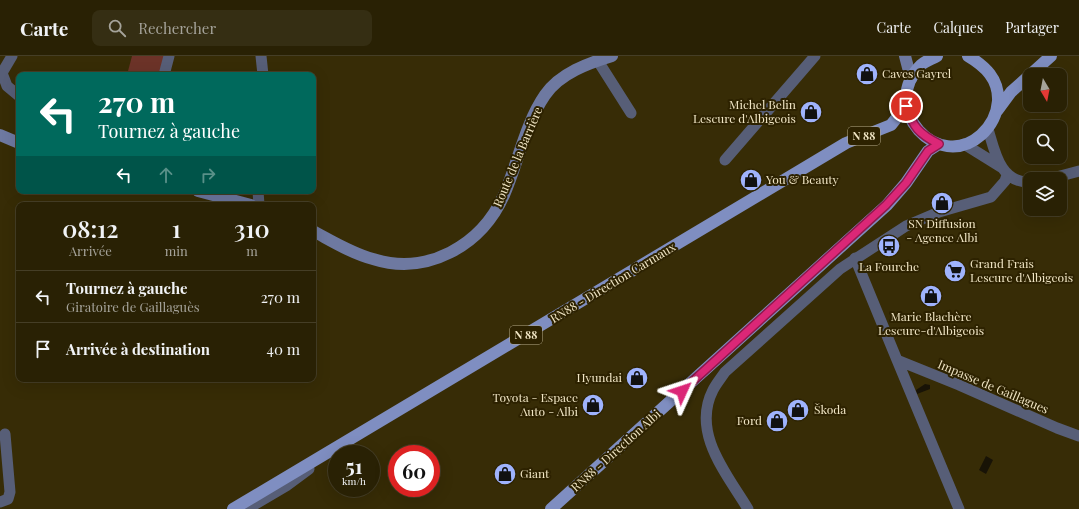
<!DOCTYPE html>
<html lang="fr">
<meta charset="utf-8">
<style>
:root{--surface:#292104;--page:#352e13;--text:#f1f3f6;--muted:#a5a39a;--line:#453e26}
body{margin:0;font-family:"Playfair Display",serif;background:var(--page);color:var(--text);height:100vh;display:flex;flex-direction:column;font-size:15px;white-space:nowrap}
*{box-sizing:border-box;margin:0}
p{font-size:13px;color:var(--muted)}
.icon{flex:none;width:22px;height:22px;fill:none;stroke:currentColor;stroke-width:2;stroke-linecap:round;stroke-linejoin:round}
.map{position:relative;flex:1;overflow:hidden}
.drawer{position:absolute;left:16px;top:146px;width:300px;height:180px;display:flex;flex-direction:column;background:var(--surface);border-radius:8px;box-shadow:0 4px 16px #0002,0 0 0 1px var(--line)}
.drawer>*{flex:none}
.guide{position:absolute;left:16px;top:16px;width:300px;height:122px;border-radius:8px;box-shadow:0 4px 16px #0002,0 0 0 1px var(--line);background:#00695c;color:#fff;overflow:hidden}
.needle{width:26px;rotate:170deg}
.controls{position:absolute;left:1023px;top:12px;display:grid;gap:8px}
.controls a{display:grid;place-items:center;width:44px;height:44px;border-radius:8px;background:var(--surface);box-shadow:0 4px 16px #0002,0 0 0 1px var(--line);font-size:20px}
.speed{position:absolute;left:328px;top:389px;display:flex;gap:8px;font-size:20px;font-weight:700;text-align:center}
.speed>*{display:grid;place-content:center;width:52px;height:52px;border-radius:50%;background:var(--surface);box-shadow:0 4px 16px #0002,0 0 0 1px var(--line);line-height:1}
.speed small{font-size:10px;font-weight:400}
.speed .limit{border:6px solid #d22;background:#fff;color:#111}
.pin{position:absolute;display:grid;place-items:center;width:34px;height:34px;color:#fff;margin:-17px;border:2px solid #fff;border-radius:50%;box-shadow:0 1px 4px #0007}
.me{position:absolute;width:44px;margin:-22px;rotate:48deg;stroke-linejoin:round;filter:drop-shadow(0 0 3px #0008)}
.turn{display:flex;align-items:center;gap:14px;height:84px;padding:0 16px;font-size:18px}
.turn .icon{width:52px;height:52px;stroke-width:2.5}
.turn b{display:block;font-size:28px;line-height:34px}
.lanes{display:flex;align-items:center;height:38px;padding:0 16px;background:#0003;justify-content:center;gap:20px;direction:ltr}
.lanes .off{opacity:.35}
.eta{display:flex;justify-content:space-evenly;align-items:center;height:68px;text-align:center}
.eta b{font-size:24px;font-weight:600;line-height:28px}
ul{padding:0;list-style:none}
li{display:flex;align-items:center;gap:12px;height:52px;padding:0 16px;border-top:1px solid var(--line)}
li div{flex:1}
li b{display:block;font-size:15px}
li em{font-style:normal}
header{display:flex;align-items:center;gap:24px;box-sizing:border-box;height:56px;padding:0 20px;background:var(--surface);border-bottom:1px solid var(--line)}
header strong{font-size:19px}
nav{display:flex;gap:22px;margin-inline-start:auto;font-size:14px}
.search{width:280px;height:36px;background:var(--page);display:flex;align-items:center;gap:10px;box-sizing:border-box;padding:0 14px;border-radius:8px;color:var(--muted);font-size:15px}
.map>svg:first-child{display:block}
.green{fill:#6c3328}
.water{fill:#181306}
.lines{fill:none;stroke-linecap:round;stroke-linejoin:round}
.street{stroke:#575e77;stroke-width:11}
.secondary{stroke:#6e79a1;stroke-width:12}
.primary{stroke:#7f8ec1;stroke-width:12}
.route-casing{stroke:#8e194d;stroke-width:10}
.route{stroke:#db2777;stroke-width:7}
.labels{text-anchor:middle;stroke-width:4;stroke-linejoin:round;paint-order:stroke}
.shield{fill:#2d2200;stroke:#b6aa89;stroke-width:1}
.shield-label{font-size:11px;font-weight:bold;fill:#f0e5c4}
.poi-label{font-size:12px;fill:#f0e5c4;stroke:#2d2200;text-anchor:start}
.street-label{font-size:12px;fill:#f0e5c4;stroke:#2d2200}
</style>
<header>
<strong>Carte</strong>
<div class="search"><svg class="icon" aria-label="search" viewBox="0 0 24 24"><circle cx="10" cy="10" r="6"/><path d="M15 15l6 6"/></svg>Rechercher</div>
<nav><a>Carte</a><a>Calques</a><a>Partager</a></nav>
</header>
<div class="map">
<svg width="1079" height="453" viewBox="0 0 1079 453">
<rect width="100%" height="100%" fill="#372c06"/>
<path class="green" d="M132,0H165L160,19H127Z"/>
<path class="water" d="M925,328L930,329V333L917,338L916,334Z
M986,400L993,404L986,418L979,414Z"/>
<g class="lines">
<path class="street" d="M12,0L2,17L7,30L19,40
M261,0L263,19
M598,5L631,57
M164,19L169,0
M988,73C995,96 1000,127 1030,126
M964,88L1001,111
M725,104L815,0
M1049,123L1079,115
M258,135L259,149
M855,202L897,304L959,329L1057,372L1079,380
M897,304L959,453
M0,446L8,443L10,436L5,378
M247,453L286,430L309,413
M748,453C727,418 691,377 713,334C716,328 721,322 725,316L840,213L906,170L939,156L991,141L1005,125L1007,119"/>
<path class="secondary" d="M905,0L911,23
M0,79L19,87
M198,135L251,149
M313,175C332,185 351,197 373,203C427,220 481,190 504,139C518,107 525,68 545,39C560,17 589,7 612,0"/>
<path class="primary" d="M937,0C932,3 925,5 921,9C878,52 938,117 981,79C992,69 997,59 998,45C999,23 985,10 968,0
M997,55L1011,36L1051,0
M233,453L846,87L891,69L906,50
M551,453L887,149L906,127L928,95L939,88"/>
</g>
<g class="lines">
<g class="route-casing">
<path id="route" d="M682,335L886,149L906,127L928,95L939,88C919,78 913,71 906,50"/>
</g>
<use href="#route" class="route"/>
</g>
<defs>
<g id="shop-disc" transform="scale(1.15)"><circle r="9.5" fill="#9fb3fd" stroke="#2d2200"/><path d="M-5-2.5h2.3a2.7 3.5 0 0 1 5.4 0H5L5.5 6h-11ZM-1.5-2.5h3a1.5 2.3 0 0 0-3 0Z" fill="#111"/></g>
<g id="bus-disc" transform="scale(1.15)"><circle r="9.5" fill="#9fb3fd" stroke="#2d2200"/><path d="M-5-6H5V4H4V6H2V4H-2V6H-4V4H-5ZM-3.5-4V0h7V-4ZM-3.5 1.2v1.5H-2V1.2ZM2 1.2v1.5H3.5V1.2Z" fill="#111"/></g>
<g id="supermarket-disc" transform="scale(1.15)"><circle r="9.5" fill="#9fb3fd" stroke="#2d2200"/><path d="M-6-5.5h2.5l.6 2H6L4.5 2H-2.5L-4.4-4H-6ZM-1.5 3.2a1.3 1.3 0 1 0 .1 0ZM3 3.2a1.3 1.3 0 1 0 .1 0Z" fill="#111"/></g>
</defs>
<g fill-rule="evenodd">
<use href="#shop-disc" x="867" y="18"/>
<use href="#shop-disc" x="811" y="56"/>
<use href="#shop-disc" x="751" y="124"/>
<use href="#shop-disc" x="942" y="147"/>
<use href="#bus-disc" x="889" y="190"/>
<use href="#supermarket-disc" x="955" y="215"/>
<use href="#shop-disc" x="931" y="240"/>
<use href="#shop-disc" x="637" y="322"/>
<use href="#shop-disc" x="593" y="349"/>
<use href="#shop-disc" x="798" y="354"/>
<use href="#shop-disc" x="777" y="365"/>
<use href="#shop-disc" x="505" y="418"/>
</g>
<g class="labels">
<g class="shield">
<rect x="848" y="71" width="32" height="18" rx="3"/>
<rect x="510" y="270" width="32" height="18" rx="3"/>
</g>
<g class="shield-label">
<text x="864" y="84">N 88</text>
<text x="526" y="283">N 88</text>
</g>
<g class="poi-label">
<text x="882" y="22">Caves Gayrel</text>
<text x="796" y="53" text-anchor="end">Michel Belin<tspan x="796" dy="14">Lescure d'Albigeois</tspan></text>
<text x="766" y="128">You &amp; Beauty</text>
<text x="942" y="172" text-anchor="middle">SN Diffusion<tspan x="942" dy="14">- Agence Albi</tspan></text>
<text x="970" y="212">Grand Frais<tspan x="970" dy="14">Lescure d'Albigeois</tspan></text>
<text x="889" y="215" text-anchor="middle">La Fourche</text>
<text x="931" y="265" text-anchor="middle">Marie Blachère<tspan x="931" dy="14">Lescure-d'Albigeois</tspan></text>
<text x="622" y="326" text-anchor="end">Hyundai</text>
<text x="578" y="346" text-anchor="end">Toyota - Espace<tspan x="578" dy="14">Auto - Albi</tspan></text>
<text x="814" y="358">Škoda</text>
<text x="762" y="369" text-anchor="end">Ford</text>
<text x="520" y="422">Giant</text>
</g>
<g class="street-label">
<text transform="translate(518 101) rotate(-67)" y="4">Route de la Barrière</text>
<text transform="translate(613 227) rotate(-31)" y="4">RN88 - Direction Carmaux</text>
<text transform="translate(993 331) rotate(23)" y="4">Impasse de Gaillagues</text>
<text transform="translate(616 395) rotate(-42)" y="4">RN88 - Direction Albi</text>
</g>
</g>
</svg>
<div class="controls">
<a><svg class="needle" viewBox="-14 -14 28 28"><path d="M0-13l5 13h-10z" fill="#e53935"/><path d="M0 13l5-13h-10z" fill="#a5a39a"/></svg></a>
<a><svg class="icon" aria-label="search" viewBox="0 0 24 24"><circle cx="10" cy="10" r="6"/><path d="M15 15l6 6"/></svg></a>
<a><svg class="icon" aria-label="layers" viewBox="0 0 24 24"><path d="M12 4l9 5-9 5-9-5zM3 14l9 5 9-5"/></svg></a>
</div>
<div class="speed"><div>51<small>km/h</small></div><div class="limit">60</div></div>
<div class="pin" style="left:906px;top:50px;background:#d93025"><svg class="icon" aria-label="arrive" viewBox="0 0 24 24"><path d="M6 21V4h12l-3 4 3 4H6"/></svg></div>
<svg class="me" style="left:682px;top:335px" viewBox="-20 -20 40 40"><path d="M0-17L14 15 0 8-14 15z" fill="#db2777" stroke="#fff" stroke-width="4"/></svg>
<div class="guide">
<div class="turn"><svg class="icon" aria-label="left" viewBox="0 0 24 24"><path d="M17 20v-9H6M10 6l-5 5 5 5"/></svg><div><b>270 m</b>Tournez à gauche</div></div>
<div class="lanes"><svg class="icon" aria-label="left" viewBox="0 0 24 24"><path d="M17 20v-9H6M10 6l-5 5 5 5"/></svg><svg class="icon off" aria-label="ahead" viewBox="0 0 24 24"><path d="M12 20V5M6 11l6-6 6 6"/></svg><svg class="icon off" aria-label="right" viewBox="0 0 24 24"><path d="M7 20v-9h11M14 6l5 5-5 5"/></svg></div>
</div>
<section class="drawer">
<div class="eta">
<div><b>08:12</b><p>Arrivée</p></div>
<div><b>1</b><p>min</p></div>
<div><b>310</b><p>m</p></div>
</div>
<ul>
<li><svg class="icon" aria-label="left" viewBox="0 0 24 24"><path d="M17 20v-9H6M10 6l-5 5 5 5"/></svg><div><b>Tournez à gauche</b><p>Giratoire de Gaillaguès</p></div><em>270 m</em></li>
<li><svg class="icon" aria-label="arrive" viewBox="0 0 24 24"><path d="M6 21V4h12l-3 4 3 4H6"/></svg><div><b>Arrivée à destination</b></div><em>40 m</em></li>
</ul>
</section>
</div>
